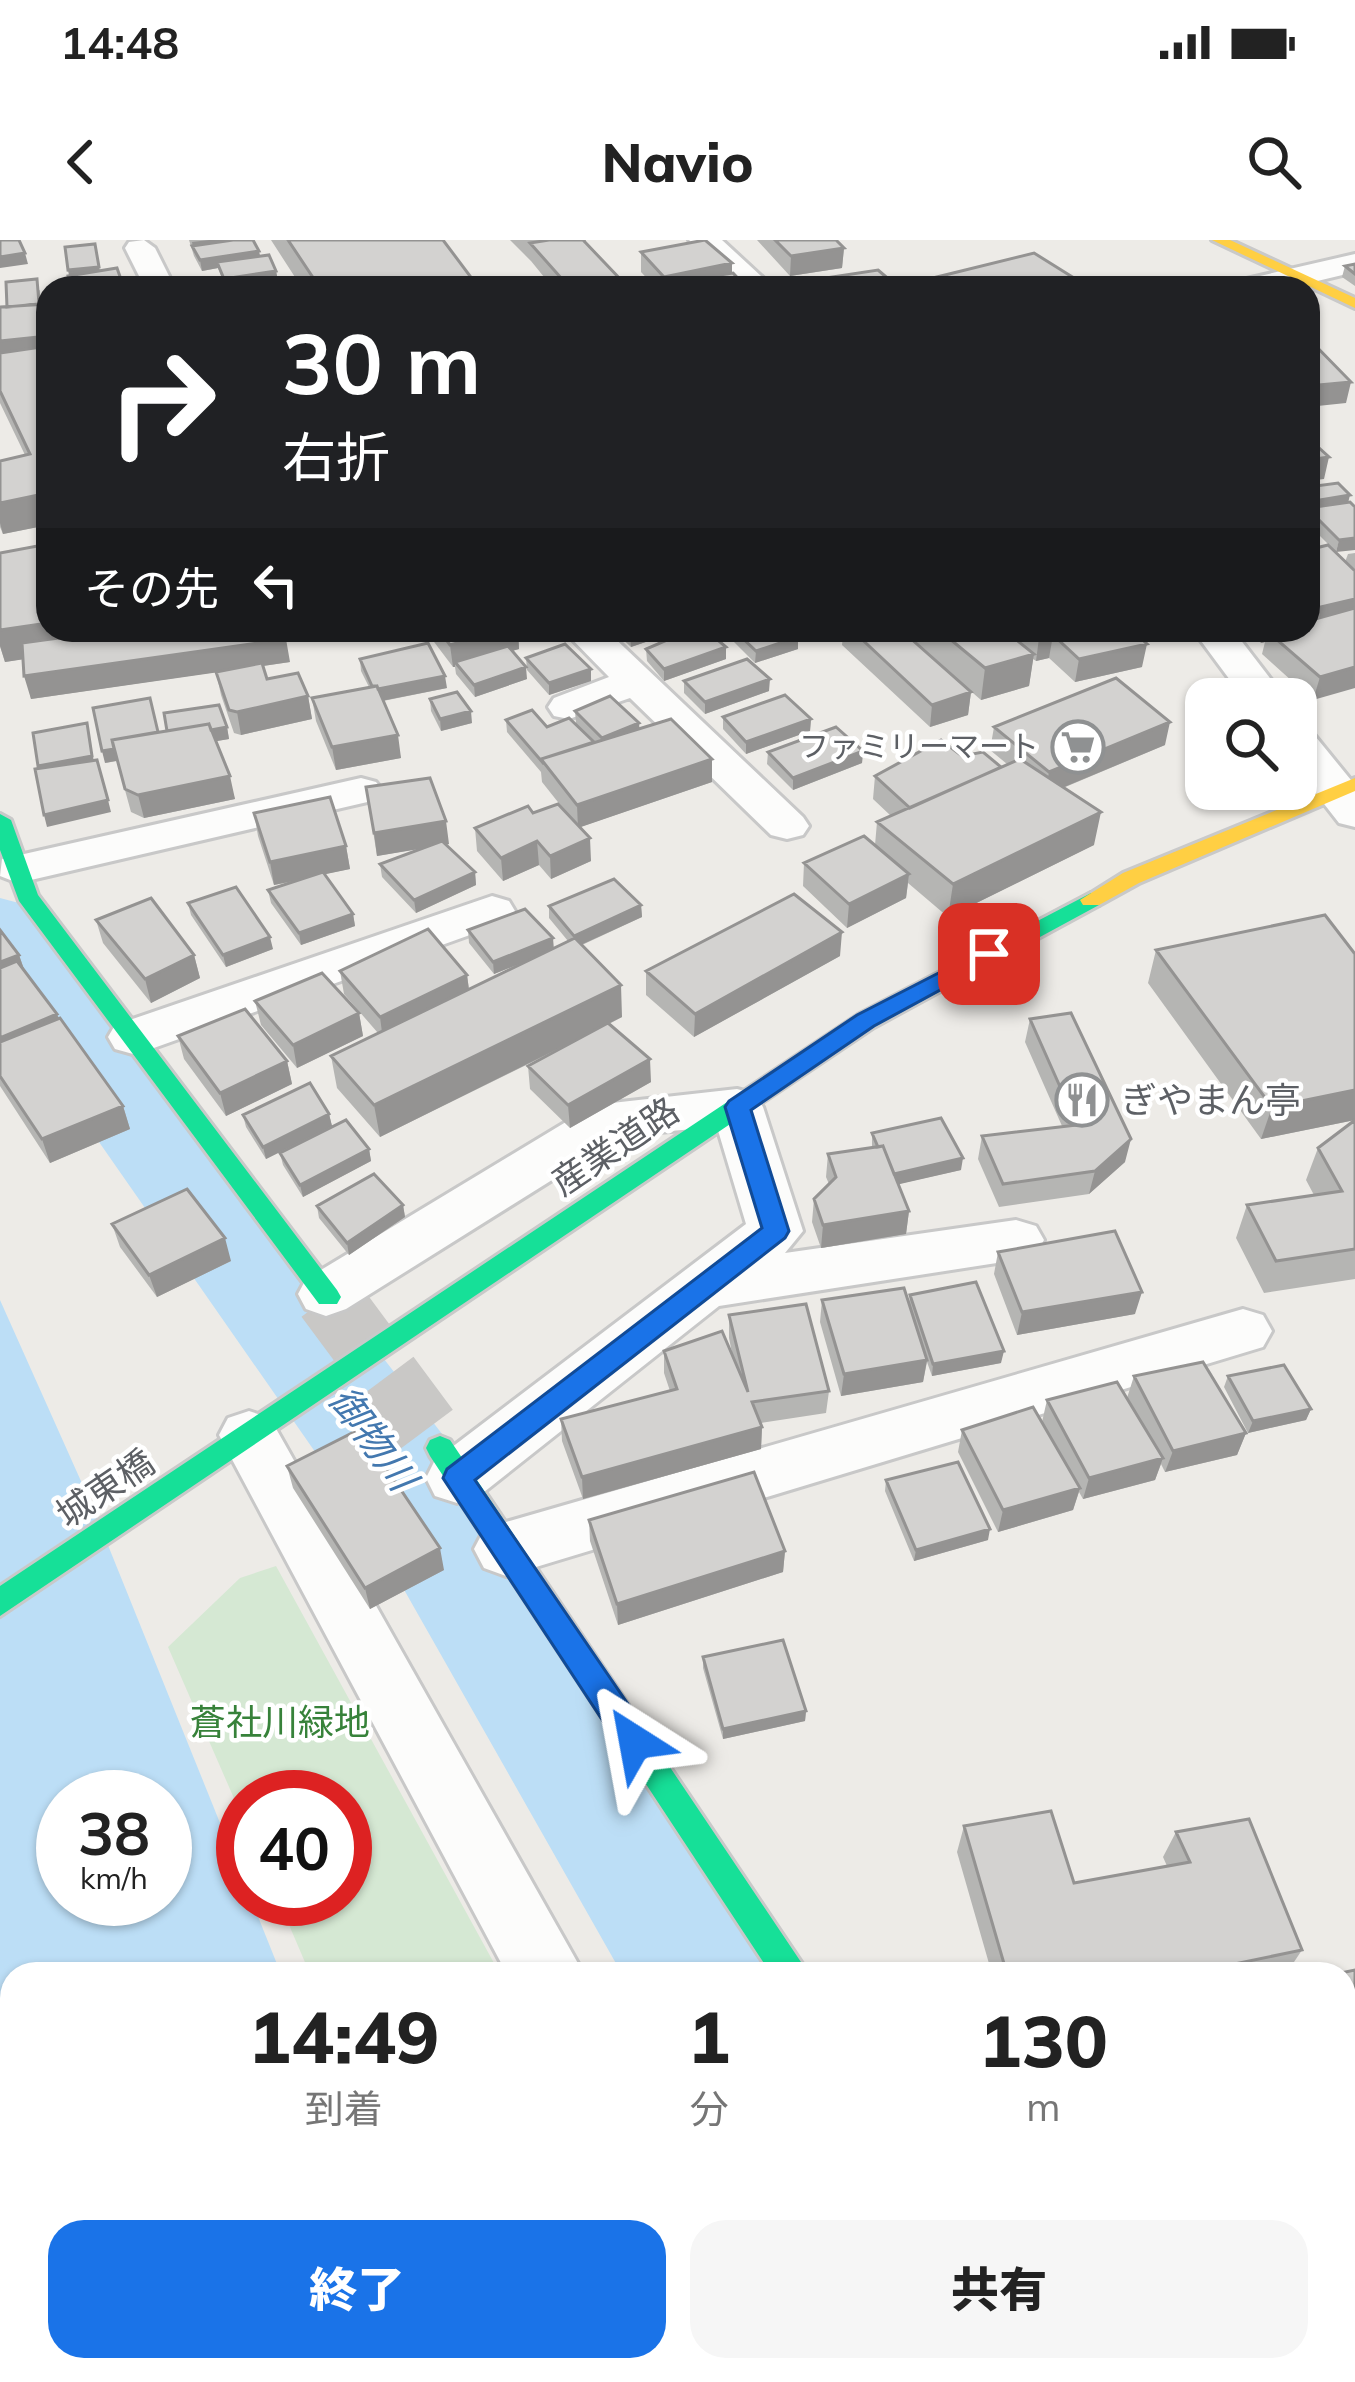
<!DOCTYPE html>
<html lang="ja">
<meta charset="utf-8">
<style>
:root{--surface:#fff;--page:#f6f6f6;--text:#222;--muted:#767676;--accent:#1a73e8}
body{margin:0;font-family:Mulish,"Noto Sans JP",sans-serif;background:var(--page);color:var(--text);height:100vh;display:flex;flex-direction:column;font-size:45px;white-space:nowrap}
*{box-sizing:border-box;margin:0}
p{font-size:39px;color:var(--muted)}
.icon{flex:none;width:66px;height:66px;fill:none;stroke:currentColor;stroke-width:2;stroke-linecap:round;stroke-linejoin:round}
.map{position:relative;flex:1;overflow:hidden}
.drawer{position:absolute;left:0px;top:1722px;width:1356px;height:420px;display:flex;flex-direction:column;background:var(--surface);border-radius:36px 36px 0 0;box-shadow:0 3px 9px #0004}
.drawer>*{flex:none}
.banner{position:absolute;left:36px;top:36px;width:1284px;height:366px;border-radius:36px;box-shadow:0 3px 9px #0004;background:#202124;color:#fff;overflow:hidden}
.buttons{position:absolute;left:1185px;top:438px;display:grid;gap:24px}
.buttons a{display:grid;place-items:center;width:132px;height:132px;border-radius:24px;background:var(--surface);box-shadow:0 3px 9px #0004;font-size:60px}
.speed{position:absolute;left:36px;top:1530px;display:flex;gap:24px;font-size:60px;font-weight:700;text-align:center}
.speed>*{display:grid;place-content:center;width:156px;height:156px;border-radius:50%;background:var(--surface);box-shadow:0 3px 9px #0004;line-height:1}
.speed small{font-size:30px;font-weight:400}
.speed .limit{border:18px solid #d22;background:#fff;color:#111}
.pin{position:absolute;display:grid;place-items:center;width:102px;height:102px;color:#fff;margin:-51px;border-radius:24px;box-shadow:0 6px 18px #0006}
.me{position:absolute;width:132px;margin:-66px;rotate:326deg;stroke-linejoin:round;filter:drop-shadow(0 0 9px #0008)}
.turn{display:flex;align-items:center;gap:42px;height:252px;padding:0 48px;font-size:54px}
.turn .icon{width:156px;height:156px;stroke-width:2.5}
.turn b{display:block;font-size:84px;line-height:102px}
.then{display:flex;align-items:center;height:114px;padding:0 48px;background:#0003;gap:24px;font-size:45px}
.eta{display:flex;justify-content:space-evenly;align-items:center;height:204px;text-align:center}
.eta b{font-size:72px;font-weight:800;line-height:84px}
.primary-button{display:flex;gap:24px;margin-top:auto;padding:24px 48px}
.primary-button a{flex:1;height:138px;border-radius:36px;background:var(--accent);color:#fff;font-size:48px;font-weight:800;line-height:138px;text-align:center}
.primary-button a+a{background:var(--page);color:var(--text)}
.status{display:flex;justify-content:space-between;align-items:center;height:84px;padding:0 60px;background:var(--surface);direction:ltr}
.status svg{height:33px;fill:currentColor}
header{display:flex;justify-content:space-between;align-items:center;height:156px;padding:0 48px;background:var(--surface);font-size:54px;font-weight:800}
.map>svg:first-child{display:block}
.green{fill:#d5e8d3}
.water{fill:#bcdef6;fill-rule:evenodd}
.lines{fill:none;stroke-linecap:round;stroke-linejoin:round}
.river{fill:#bcdef6;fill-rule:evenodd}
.secondary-tunnel{stroke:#c9c8c6;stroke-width:66;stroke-dasharray:66 33;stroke-linecap:butt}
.street-casing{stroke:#c8c8c8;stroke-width:6}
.fast-casing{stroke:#c9c9c9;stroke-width:6}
.slow-casing{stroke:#c9c9c9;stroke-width:6}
.street{fill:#fcfcfb;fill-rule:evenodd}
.fast{fill:#16e098;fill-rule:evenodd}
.slow{fill:#ffcf43;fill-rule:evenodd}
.wall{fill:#b5b5b3}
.shaded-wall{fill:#949392}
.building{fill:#d3d2d0;stroke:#949392;stroke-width:3}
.route{fill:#1a73e8;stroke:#114b97;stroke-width:3}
.labels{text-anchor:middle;stroke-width:9;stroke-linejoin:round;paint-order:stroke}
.far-poi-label{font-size:30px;fill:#5d6065;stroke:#fff;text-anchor:end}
.poi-label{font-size:36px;fill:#5d6065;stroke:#fff;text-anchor:start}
.street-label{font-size:36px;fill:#5d6065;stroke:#fff}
.park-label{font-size:36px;fill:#37823a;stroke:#fff}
.water-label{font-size:39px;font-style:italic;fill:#4378af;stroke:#fff}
</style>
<div class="status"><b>14:48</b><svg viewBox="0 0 49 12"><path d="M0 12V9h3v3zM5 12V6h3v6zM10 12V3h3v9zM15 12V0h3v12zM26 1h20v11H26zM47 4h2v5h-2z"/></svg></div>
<header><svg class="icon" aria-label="back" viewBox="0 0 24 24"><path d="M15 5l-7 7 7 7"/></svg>Navio<svg class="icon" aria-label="search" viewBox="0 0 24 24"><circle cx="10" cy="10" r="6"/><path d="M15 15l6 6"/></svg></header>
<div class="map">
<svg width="1355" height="2142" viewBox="0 0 1355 2142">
<rect width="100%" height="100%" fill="#edebe7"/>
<path class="green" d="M276,1326L500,1734H310L278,1659H345V1557H243V1579L168,1407L240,1338Z
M482,2130H715L721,2142H488Z"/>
<path class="water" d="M0,1060L93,1268L243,1640V1659H251L281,1734H12V2130H435L439,2142H0ZM63,1557H165V1659H63Z"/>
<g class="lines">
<path class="river" d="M0,658L34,667L463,1221L760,1681L782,1734H622L373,1295L0,760Z
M860,2130H1036L1041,2142H865Z"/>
<path class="secondary-tunnel" d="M328,1057L440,1208"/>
<g class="street-casing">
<path id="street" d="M144,0L155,8L175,48H145L125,8L129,2Z
M689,0H722L774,48H741Z
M1355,14V32L1288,48H1234L1238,41Z
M563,390H606L803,577L809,586L803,595L787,599L771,595L630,458L569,479L554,476L548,467L554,458L609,437Z
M1193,390H1233L1286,459H1244Z
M1296,487L1311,491L1355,545V587L1339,583L1296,528Z
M361,538L376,542L383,551L376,560L18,643L0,636L2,619Z
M492,656L509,661L515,671L509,681L151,809L133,814L115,809L108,797L115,785Z
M737,849L755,854L763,867L803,991L785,1013L1016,980L1036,986L1044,1000L1036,1014L1016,1020L719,1066L479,1256L457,1263L435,1256L426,1238L435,1220L746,984L717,887L624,895L346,1069L326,1076L306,1069L298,1054L306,1039L594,865Z
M1243,1069L1263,1075L1272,1091L1263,1107L506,1336L484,1328L474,1309L484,1290L506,1282Z
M249,1171L270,1178L584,1734H507L219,1195L228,1178Z
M724,2130H810L815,2142H729Z
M1006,2130H1093L1098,2142H1011Z"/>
</g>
<g class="fast-casing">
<path id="fast" d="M0,574L11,580L38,655L337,1050L341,1057L337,1064H319L19,661L0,610Z
M1091,653L1102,660L1099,665L874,787L0,1376V1346L858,775Z
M440,1196L450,1200L809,1734H771L430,1216L426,1208L430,1200Z"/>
</g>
<g class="slow-casing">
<path id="slow" d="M1212,0H1230L1355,58V68Z
M1355,538V551L1139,643L1099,665H1083L1080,660L1123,633Z"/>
</g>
<use href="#street" class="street"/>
<use href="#fast" class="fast"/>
<use href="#slow" class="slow"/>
</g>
<path class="wall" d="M189,0H254L260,16L276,31L278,41L226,48L218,28L202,31L194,16Z
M271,0H443L479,48H302Z
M510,0H586V3L623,42L624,46L631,48H553L531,21Z
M757,0H836L844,8L842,28L790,36Z
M641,12L732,33L747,48H656L641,32Z
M1355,24V46L1342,37L1345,26Z
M937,37L1090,48H936Z
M40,50L48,285L3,294L0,287V221L25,215L0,163V67H7Z
M1308,247L1350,262L1336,312L1308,284Z
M0,313L48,390L290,422L263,426L267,439L308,456L312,479L241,495L234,493L221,455L216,432L31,459L23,419L5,422L0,406Z
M1355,313V359L1313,460L1262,414L1265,402L1261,403L1245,390H1308L1345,322L1348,314Z
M425,390H518L519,409L512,411L527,439L475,457L456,434L455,427H453Z
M613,390H681L631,407Z
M722,390H790L798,397V409L755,423Z
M814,390H1132L1142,427L1075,442L1049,418L1036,421L1033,419L1029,446L981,460L958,440L971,452L968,475L930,487L842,405L843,396L826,401Z
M646,409L726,419L664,441L647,421Z
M526,418L591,441L549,455L527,430Z
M360,419L447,448L383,461L401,518L336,530L316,481L312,458L369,447L361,431Z
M684,441L769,451L705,474L684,453Z
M430,459L472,483L441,491L431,471Z
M575,471L639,489L712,542L580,587L591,621L551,639L539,625L503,641L477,611L475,588L533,573L569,576L542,542L541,532L507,492L506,480L547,487L576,483Z
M723,477L811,479L810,491L746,514L723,489Z
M227,487L229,499L216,501L235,559L144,578L131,572L117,521L105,523L158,492Z
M994,487L1165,505L1063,548L1094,605L948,677L908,643L906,658L847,688L803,646L804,623L875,605L877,582L891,576L873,559L875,536L962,516L1001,527L1007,524L990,510Z
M863,511L862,523L793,550L767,524L768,512Z
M366,547L449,604L446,605L475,632L476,645L416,673L382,637L380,624L423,608L377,616Z
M254,573L346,606L350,629L325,634L353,674L355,686L301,705L271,663L268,650L301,640L274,645L258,596Z
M188,663L273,709L226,727L191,675Z
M641,665L642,677L582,705L622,777L609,784L651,842L570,888L530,849L528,826L577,800L380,897L337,848L331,816L378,793L344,754L340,731L467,735L469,749L530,720L494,734L469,703L468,690L554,708L568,701L549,678V666Z
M96,680L194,715L200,738L151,763L103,703Z
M0,690L19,715L24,729L123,866L130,889L50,923L0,846Z
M1156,710L1353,714L1355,880L1261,899L1148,743Z
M840,716L694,797L646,755V731Z
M255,761L359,773L363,796L297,828L261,785Z
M1030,779L1125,922L1089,954L999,967L978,919L982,896L1062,886L1025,802Z
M178,796L287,821L292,844L226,876L184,819Z
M329,874L332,886L266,919L246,887L243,875Z
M1355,880V1039L1264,1053L1236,998L1247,965L1314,955L1306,940L1318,908Z
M872,893L961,930L898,944L909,971L906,994L821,1008L812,982L814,959L829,944L826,937L828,914L872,908Z
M369,909L371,921L303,957L283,925L280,913Z
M403,965L405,977L349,1015L319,978L317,966Z
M112,984L231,1021L157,1057L120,1007Z
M998,1012L1135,1074L1017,1095L994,1034Z
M910,1055L1001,1123L932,1136L927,1122L923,1142L841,1156L820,1082L822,1060L909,1064Z
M729,1075L829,1151L826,1173L761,1183L762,1187L761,1209L583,1259L562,1201L561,1179L670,1151L664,1133V1111L733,1118L729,1098Z
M1134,1136L1246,1193L1237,1215L1165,1232L1161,1224L1155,1240L1083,1259L1079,1252L1073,1270L998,1292L958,1212L962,1190L1042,1182L1047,1160L1127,1158Z
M1228,1136L1311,1169L1306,1180L1248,1193L1224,1147Z
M287,1226L444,1330L370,1369L293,1248Z
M886,1240L988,1300L914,1321L885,1251Z
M589,1280L785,1311L783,1332L618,1385L590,1301Z
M703,1417L806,1471L805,1481L723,1499L703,1428Z
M964,1586L1074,1643L1167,1626L1163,1617L1176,1592L1302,1710L1286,1734H992L957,1612Z
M1355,1730V1891L1344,1894V1734Z"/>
<path class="shaded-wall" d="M209,0H254L193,7L192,2Z
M95,4L101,37L70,41L68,30Z
M844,8L842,28L790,36L791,16Z
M259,11L261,21L217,22L218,28L202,31L200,20Z
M25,13L28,24L0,28V17Z
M732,23V44L678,45V48H664V37Z
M276,31L278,41L226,48L224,39Z
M623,42L624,48H587Z
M48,96V117L0,122V101Z
M1351,142L1346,163L1308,167V146Z
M1329,217L1324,239L1308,241V220Z
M48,253V285L3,294L0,283V263Z
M1350,255L1347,267L1308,269V262Z
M1355,298V310L1336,312L1339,300Z
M1355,359V380L1276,399L1268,392L1265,402L1261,403L1264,390H1308V370Z
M48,383V390H130L133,403L5,422L0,406V390Z
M337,390H373L338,396Z
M504,390H518L519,409L458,426L455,422V427H453L450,405Z
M646,390H681L631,407L630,395Z
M826,390H843V396L826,401Z
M1053,395L1049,418L1036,421L1039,398Z
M798,397V409L755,423L756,411Z
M286,399L290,422L31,459L24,436Z
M1147,404L1142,427L1075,442L1079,419Z
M726,407V419L664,441V429Z
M1034,414L1029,446L981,460L985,428Z
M526,427L527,439L475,457L474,445Z
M1355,427V448L1313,460L1320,437Z
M591,429V441L549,455V443Z
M445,436L447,448L376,462L374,450Z
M770,439L769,451L705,474V462Z
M971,452L968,475L930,487L932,465Z
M308,456L312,479L241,495L237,472Z
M471,471L472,483L441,491L440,479Z
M811,479L810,491L746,514V502Z
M1170,482L1165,505L1045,555L1049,532Z
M87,483L95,528L42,538L38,526Z
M639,483L640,495L602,510V498Z
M227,487L229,499L171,509L169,497Z
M398,495L401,518L336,530L332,507Z
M159,500L162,512L105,523L102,511Z
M863,511L862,523L793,550V538Z
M712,519V542L578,588L577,565Z
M230,536L235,559L144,578L138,555Z
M108,560L111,572L47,587L44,575Z
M1101,572L1094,605L948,677L953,644Z
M446,581L449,604L377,616L374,593Z
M590,598L591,621L551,639L550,616Z
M537,601L539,625L503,641L501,618Z
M346,606L350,629L274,645L270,622Z
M475,632L476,645L416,673L414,660Z
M909,634L906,658L847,688L849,664Z
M641,665L642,677L574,708V696Z
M353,674L355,686L301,705L299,693Z
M842,692L840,716L694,797L695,774Z
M270,697L273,709L226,727L223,715Z
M553,698L554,710L494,734L493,722Z
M19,715L27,738L0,748V722Z
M194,715L200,738L151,763L145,739Z
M467,735L470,758L383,800L380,777Z
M621,745L622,777L380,897L374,865Z
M359,773L363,796L297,828L293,805Z
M57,774L65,797L0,825V798Z
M650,819L651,842L570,888L568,865Z
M287,821L292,844L226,876L220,853Z
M1355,850V880L1261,899L1272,867Z
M123,866L130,889L50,923L42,899Z
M329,874L332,886L266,919L263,907Z
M1131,899L1125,922L1089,954L1095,931Z
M369,909L371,921L303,957L300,945Z
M963,918L961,930L887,947L889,935Z
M403,965L405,977L349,1015L347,1003Z
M909,971L906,994L821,1008L823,985Z
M225,998L231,1021L157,1057L149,1035Z
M1142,1052L1135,1074L1017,1095L1022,1072Z
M1004,1111L1001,1123L932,1136L933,1124Z
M927,1120L923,1142L841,1156L844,1134Z
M1311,1169L1306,1180L1248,1193L1253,1181Z
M762,1187L761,1209L583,1259L582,1237Z
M1246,1193L1237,1215L1165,1232L1173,1211Z
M1163,1218L1155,1240L1083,1259L1089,1238Z
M1080,1248L1073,1270L998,1292L1003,1270Z
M990,1289L988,1300L914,1321L916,1310Z
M440,1308L444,1330L370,1369L365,1348Z
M785,1311L783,1332L618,1385L617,1364Z
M806,1471L805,1481L723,1499V1489Z
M1355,1881V1891L1344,1894Z"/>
<path class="building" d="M0,0H19L25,13L0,17Z
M233,0H253L259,11L200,20L192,6Z
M288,0H443L479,48H320Z
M549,0H583L623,42L587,48H570L530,3Z
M705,0L732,23L664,37L641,12Z
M775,0H836L844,8L791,16Z
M95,4L99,27L68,30L65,7Z
M1034,13L1090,48H953L937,37Z
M269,15L276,31L224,39L217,22Z
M1355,24V34L1345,26Z
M117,28L124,48H71L68,36Z
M878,30L899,48H828L819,39Z
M733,33L747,48H680L678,45L680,41Z
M37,39L39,64L7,67L6,42Z
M48,64V96L0,101V67Z
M1308,98L1351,142L1308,146Z
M48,106V253L0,263V221L30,214L0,151V113Z
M1308,198L1329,217L1308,220Z
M1338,243L1350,255L1308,262V247Z
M1350,262L1355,267V298L1339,300L1308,269V268Z
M48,304V383L0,390V313Z
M1328,305L1355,331V359L1308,370V310Z
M1355,368V427L1320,437L1268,392L1308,390V381Z
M117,390H284L286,399L24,436L22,403Z
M439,390H504L450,405Z
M625,390H646L630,395Z
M690,390H706L726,407L664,429L646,409Z
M734,390H790L798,397L756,411Z
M852,390H901L971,452L932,465Z
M939,390H1004L1034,414L985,428Z
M1030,390H1132L1147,404L1079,419L1053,395L1039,398Z
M428,403L445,436L378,449L377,446H372L360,419Z
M565,404L591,429L549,443L526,418Z
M508,406L526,427L474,445L455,422Z
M747,419L770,439L705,462L684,441Z
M262,423L267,439L298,433L308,456L237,472L229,470L216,432Z
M1116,438L1170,482L1049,532L994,487Z
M377,446L398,495L332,507L312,458Z
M457,452L471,471L440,479L430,459Z
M785,455L811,479L746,502L723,477Z
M610,456L639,483L602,498L575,471Z
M150,458L158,492L112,500L114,509L102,511L93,468Z
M219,465L227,487L211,490L209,484L167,491L164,473Z
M532,470L547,487L569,478L594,502L541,519L544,524L506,480Z
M671,479L712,519L577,565L541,519Z
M87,483L92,516L38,526L33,493Z
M209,484L230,536L138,555L125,549L112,500Z
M836,487L863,511L793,538L768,512Z
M941,500L962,516L983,512L1001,527L910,568L875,536Z
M1020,519L1101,572L953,644L877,582Z
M97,520L108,560L44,575L35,529Z
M430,538L446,581L374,593L366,547Z
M330,557L346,606L270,622L254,573Z
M558,564L590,598L550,616L537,601L501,618L475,588L528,566L533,573Z
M864,596L909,634L849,664L804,623Z
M442,601L475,632L414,660L380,624Z
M323,632L353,674L299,693L268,650Z
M614,639L641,665L574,696L549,666Z
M236,647L270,697L223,715L188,663Z
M794,654L842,692L695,774L646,731Z
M151,658L194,715L145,739L96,680Z
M525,669L553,698L493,722L468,690Z
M1325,675L1355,714V850L1272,867L1156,710Z
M428,689L467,735L380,777L340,731Z
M0,690L19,715L0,722Z
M575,698L621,745L374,865L331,816Z
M17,721L57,774L0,798V728Z
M322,733L359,773L293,805L255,761Z
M245,769L287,821L220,853L178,796Z
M1071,773L1131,899L1095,931L1003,944L982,896L1077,885L1030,779Z
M60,778L123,866L42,899L0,836V802Z
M608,783L650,819L568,865L528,826Z
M310,843L329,874L263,907L243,875Z
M941,878L963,918L894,934L883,906L878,907L872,893Z
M346,880L369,909L300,945L280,913Z
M1355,880V1009L1276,1021L1247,965L1342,951L1318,908Z
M883,906L909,971L823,985L814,959L836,937L828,914Z
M374,934L403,965L347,1003L317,966Z
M187,949L225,998L149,1035L112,984Z
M1115,991L1142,1052L1022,1072L998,1012Z
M976,1042L1004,1111L933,1124L910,1055Z
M904,1048L927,1120L844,1134L822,1060Z
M806,1064L829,1151L752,1162L762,1187L582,1237L561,1179L677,1149L664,1111L722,1091L748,1152L729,1075Z
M1203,1122L1246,1193L1173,1211L1134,1136Z
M1284,1125L1311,1169L1253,1181L1228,1136Z
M1117,1142L1163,1218L1089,1238L1047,1160Z
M1033,1167L1080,1248L1003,1270L962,1190Z
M360,1189L440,1308L365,1348L287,1226Z
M958,1222L990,1289L916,1310L886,1240Z
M754,1232L785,1311L617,1364L589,1280Z
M783,1400L806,1471L723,1489L703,1417Z
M1051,1571L1074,1643L1190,1622L1176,1592L1249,1579L1302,1710L1186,1734H1007L964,1586Z
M1355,1730V1875L1344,1850V1734H1336Z
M1198,2130H1314L1322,2142H1180Z"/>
<path class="route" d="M989,707L997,709V719L874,786L751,870L789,991L785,998L475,1240L647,1492L651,1502L647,1513L635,1517L624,1513L443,1238L447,1229L762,988L725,867L729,861L857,775Z"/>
<defs>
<g id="supermarket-ring" transform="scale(2.7)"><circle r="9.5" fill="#fff" stroke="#8f9192" stroke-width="1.5"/><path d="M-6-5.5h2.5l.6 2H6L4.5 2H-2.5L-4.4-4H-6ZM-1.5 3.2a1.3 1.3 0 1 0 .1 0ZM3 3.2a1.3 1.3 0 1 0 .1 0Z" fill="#8f9192"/></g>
<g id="restaurant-ring" transform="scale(2.7)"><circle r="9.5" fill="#fff" stroke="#8f9192" stroke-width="1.5"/><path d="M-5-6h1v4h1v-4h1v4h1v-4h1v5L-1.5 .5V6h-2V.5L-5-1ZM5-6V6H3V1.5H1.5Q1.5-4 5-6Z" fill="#8f9192"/></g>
</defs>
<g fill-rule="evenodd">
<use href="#supermarket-ring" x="1078" y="507"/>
<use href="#restaurant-ring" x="1082" y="860"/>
</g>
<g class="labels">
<g class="far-poi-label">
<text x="1039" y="517">ファミリーマート</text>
</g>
<g class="poi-label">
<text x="1121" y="873">ぎやまん亭</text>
</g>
<g class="street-label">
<text transform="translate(615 906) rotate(-34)" y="13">産業道路</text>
<text transform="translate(105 1248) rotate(-34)" y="13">城東橋</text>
</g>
<g class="park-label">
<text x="280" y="1495">蒼社川緑地</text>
</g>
<g class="water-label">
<text transform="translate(373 1198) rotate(54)" y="14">御物川</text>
</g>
</g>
</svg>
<div class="buttons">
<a><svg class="icon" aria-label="search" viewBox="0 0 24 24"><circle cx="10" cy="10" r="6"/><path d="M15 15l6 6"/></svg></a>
</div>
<div class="speed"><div>38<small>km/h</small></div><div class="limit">40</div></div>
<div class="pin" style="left:989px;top:714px;background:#d93025"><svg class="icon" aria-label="arrive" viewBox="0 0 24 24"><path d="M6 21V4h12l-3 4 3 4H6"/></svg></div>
<svg class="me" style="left:635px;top:1502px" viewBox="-20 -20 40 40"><path d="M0-17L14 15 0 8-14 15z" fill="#1a73e8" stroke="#fff" stroke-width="4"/></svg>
<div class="banner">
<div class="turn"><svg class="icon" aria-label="right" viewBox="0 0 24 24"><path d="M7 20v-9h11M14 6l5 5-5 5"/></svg><div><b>30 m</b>右折</div></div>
<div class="then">その先<svg class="icon" aria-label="left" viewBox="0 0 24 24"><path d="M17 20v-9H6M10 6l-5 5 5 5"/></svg></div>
</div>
<section class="drawer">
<div class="eta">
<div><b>14:49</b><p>到着</p></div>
<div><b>1</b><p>分</p></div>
<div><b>130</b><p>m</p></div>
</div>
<div class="primary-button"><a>終了</a><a>共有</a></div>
</section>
</div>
